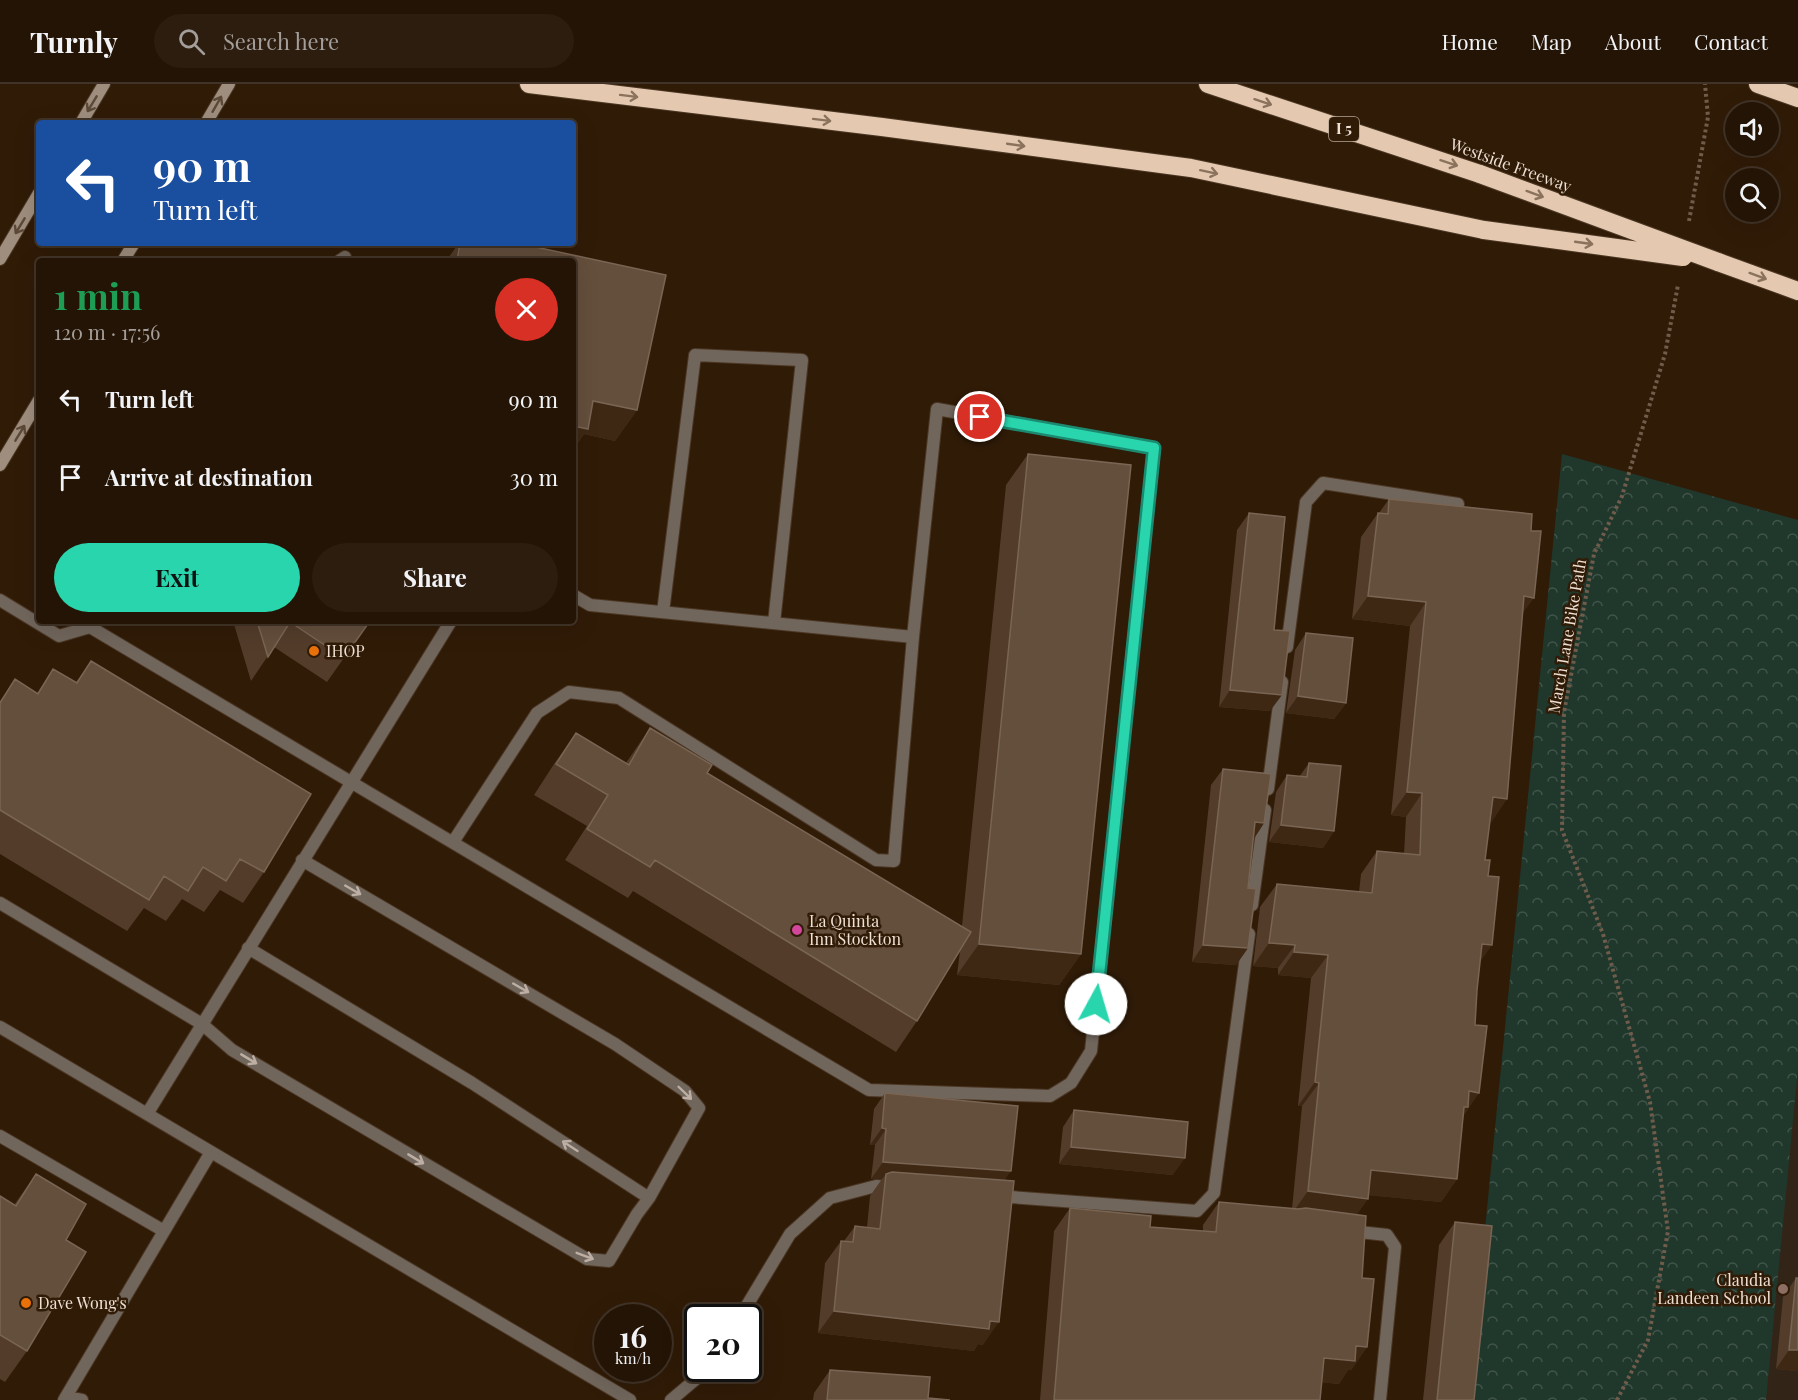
<!DOCTYPE html>
<meta charset="utf-8">
<style>
:root{--surface:#241405;--page:#2c1d0f;--text:#f1f3f6;--muted:#a39e9a;--line:#413327;--accent:#29d5ac}
body{margin:0;font-family:"Playfair Display",serif;background:var(--page);color:var(--text);height:100vh;display:flex;flex-direction:column;font-size:22px;white-space:nowrap}
*{box-sizing:border-box;margin:0}
p{font-size:20px;color:var(--muted)}
.icon{flex:none;width:33px;height:33px;fill:none;stroke:currentColor;stroke-width:2;stroke-linecap:round;stroke-linejoin:round}
.map{position:relative;flex:1;overflow:hidden}
.panel{position:absolute;left:36px;top:174px;width:540px;height:366px;display:flex;flex-direction:column;background:var(--surface);border-radius:6px;box-shadow:0 6px 24px #0002,0 0 0 2px var(--line)}
.panel>*{flex:none}
.hud{position:absolute;left:36px;top:36px;width:540px;height:126px;border-radius:6px;box-shadow:0 6px 24px #0002,0 0 0 2px var(--line);background:#1a4fa0;color:#fff;overflow:hidden}
.tools{position:absolute;left:1725px;top:18px;display:grid;gap:12px}
.tools a{display:grid;place-items:center;width:54px;height:54px;border-radius:50%;background:var(--surface);box-shadow:0 6px 24px #0002,0 0 0 2px var(--line);font-size:30px}
.speed{position:absolute;left:594px;top:1220px;display:flex;gap:12px;font-size:30px;font-weight:700;text-align:center}
.speed>*{display:grid;place-content:center;width:78px;height:78px;border-radius:50%;background:var(--surface);box-shadow:0 6px 24px #0002,0 0 0 2px var(--line);line-height:1}
.speed small{font-size:15px;font-weight:400}
.speed .limit{border:3px solid #111;border-radius:9px;background:#fff;color:#111}
.pin{position:absolute;display:grid;place-items:center;width:51px;height:51px;color:#fff;margin:-26px;border:3px solid #fff;border-radius:50%;box-shadow:0 2px 6px #0007}
.me{position:absolute;width:66px;margin:-33px;rotate:6deg;stroke-linejoin:round;filter:drop-shadow(0 0 4px #0008)}
.turn{display:flex;align-items:center;gap:21px;height:126px;padding:0 18px;font-size:27px}
.turn .icon{width:78px;height:78px;stroke-width:2.5}
.turn b{display:block;font-size:42px;line-height:51px}
.round{display:grid;place-items:center;flex:none;width:63px;height:63px;border-radius:32px;background:var(--page)}
.headline{display:flex;align-items:center;justify-content:space-between;height:102px;padding:0 18px}
h1{font-size:36px;font-weight:700;line-height:45px;color:#1e9e55}
.button{display:flex;gap:12px;margin-top:auto;padding:12px 18px}
.button a{flex:1;height:69px;border-radius:36px;background:var(--accent);color:#111;font-size:24px;font-weight:700;line-height:69px;text-align:center}
.button a+a{background:var(--page);color:var(--text)}
ul{padding:0;list-style:none}
li{display:flex;align-items:center;gap:18px;height:78px;padding:0 18px}
li div{flex:1}
li b{display:block;font-size:22px}
li em{font-style:normal}
header{display:flex;align-items:center;gap:36px;box-sizing:border-box;height:84px;padding:0 30px;background:var(--surface);border-bottom:2px solid var(--line)}
header strong{font-size:28px}
nav{display:flex;gap:33px;margin-inline-start:auto;font-size:21px}
.search{width:420px;height:54px;background:var(--page);display:flex;align-items:center;gap:15px;box-sizing:border-box;padding:0 21px;border-radius:33px;color:var(--muted);font-size:22px}
.map>svg:first-child{display:block}
.education{fill:#332418}
.park{fill:url(#park-crowns)}
.lines{fill:none;stroke-linecap:round;stroke-linejoin:round}
.lane-casing{stroke:#4b3724;stroke-width:14}
.street-casing{stroke:#4b3724;stroke-width:14}
.secondary-casing{stroke:#4b3724;stroke-width:14}
.highway-casing{stroke:#4b3724;stroke-width:20}
.path{stroke:#6f5c4b;stroke-width:4;stroke-dasharray:3 3;stroke-linecap:butt}
.lane{stroke:#71665c;stroke-width:12}
.street{stroke:#71665c;stroke-width:12}
.secondary{stroke:#9f8e7e;stroke-width:12}
.highway{stroke:#e4c9b0;stroke-width:18}
.highway-bridge-casing{stroke:#4b3724;stroke-width:20;stroke-linecap:butt}
.highway-bridge{stroke:#e4c9b0;stroke-width:18}
.wall{fill:#533c2a}
.shaded-wall{fill:#3e2814}
.building{fill:#644e3c;stroke:#796554;stroke-width:1.5}
.oneway{stroke:#8a725c}
.oneway2{stroke:#5c4937}
.oneway3{stroke:#bdafa4}
.route-casing{stroke:#1b8a70;stroke-width:15}
.route{stroke:#29d5ac;stroke-width:10}
.food-dot{fill:#e8710a;stroke:#301b07;stroke-width:2}
.hotel-dot{fill:#d1479c;stroke:#301b07;stroke-width:2}
.education-dot{fill:#8d6e63;stroke:#301b07;stroke-width:2}
.labels{text-anchor:middle;stroke-width:5;stroke-linejoin:round;paint-order:stroke}
.shield{fill:#301b07;stroke:#b6a596;stroke-width:1.5}
.shield-label{font-size:15px;font-weight:bold;fill:#efe0d4}
.street-label{font-size:16px;fill:#efe0d4;stroke:#301b07}
.poi-label{font-size:16px;fill:#efe0d4;stroke:#301b07;text-anchor:start}
</style>
<header>
<strong>Turnly</strong>
<div class="search"><svg class="icon" aria-label="search" viewBox="0 0 24 24"><circle cx="10" cy="10" r="6"/><path d="M15 15l6 6"/></svg>Search here</div>
<nav><a>Home</a><a>Map</a><a>About</a><a>Contact</a></nav>
</header>
<div class="map">
<svg width="1798" height="1316" viewBox="0 0 1798 1316">
<defs>
<pattern id="park-crowns" width="20" height="18" patternUnits="userSpaceOnUse" patternTransform="scale(1.5)"><rect width="20" height="18" fill="#20372c"/><path d="M2 6a3 3 0 1 1 6 0M12 15a3 3 0 1 1 6 0" fill="none" stroke="#41544a"/></pattern>
</defs>
<rect width="100%" height="100%" fill="#301b07"/>
<path class="education" d="M1798,879V1316H1759Z"/>
<path class="park" d="M1562,370L1798,436V984L1766,1316H1468Z"/>
<g class="lines">
<g class="lane-casing">
<path id="lane" d="M339,177L345,173
M0,516L59,552L90,543L869,1006L1050,1012L1071,999L1091,967L1154,364L937,325L913,553L590,521L573,511
M663,528L695,271L802,276L774,539
M453,758L537,629L569,608L619,614L876,776L894,777L913,553
M302,776L615,960L685,1007L699,1024L649,1114
M0,819L202,940L232,966L587,1175L609,1177L637,1130L649,1114L472,999L248,864
M0,943L630,1316
M147,1030L451,537
M0,1052L164,1147
M66,1313L82,1316
M64,1316L211,1068"/>
</g>
<g class="street-casing">
<path id="street" d="M1287,563L1306,418L1323,399L1458,420
M1268,705L1282,598
M1252,821L1265,726
M997,1112L1197,1127L1214,1109L1249,850
M1350,1147L1387,1151L1395,1163L1380,1316
M740,1233L790,1150L830,1114L876,1102L893,1103
M671,1316L709,1284"/>
</g>
<g class="secondary-casing">
<path id="secondary" d="M81,39L104,0
M206,39L229,0
M0,175L39,109
M123,177L134,159
M0,381L39,316"/>
</g>
<g class="highway-casing">
<path id="highway" d="M529,0L882,43L1191,84L1484,146
M1208,0L1480,90
M1758,0L1798,14
M1718,178L1798,207"/>
</g>
<path class="path" d="M1689,137L1708,33L1705,0
M1617,1316L1648,1256L1668,1147L1650,1018L1603,850L1562,746L1564,628L1594,470L1622,412L1665,270L1678,201"/>
<use href="#lane" class="lane"/>
<use href="#street" class="street"/>
<use href="#secondary" class="secondary"/>
<use href="#highway" class="highway"/>
<g class="highway-bridge-casing">
<path id="highway-bridge" d="M1480,90L1718,178
M1484,146L1683,173"/>
</g>
<use href="#highway-bridge" class="highway-bridge"/>
</g>
<path class="wall" d="M459,159H517L666,191L637,326L615,357L584,350L573,366V177H446Z
M1028,370L1081,870L1059,901L957,891L960,867L917,937L896,968L633,807L628,814L565,776L587,742L534,711L554,680L576,649L626,679L650,644L707,689L962,842L1006,401Z
M1389,415L1523,529L1490,739L1485,776L1488,792L1457,1095L1441,1118L1368,1111L1357,1130L1367,1263L1351,1286H1348L1339,1300L1321,1298L1320,1316H1040L1054,1147L1070,1124L1150,1143L1203,1147V1141L1219,1118L1292,1125L1302,1022H1298L1311,894L1278,891V884L1253,882L1260,823L1277,800L1359,808L1361,790L1377,767L1404,770L1406,733L1391,731L1410,542L1352,535L1361,453L1378,429H1379Z
M1249,429L1274,546L1270,627L1219,623L1237,446Z
M233,537H370L327,598L274,563L251,597Z
M1306,549L1346,619L1334,635L1286,629L1295,566Z
M91,577L264,788L243,819L220,806L204,828L182,815L166,837L144,824L127,847L0,770V617L15,595L37,609L53,585L76,598Z
M1309,679L1334,747L1323,764L1269,758L1276,708L1287,691L1299,693Z
M1223,685L1264,739L1253,756L1248,804V864L1236,881L1192,878L1211,701Z
M885,1009L1004,1097L983,1261L978,1260L974,1267L818,1249L825,1179L841,1157H844L855,1142L867,1143L870,1112L882,1095H871L875,1061H870L874,1025Z
M1074,1026L1173,1091L1059,1080L1063,1043Z
M36,1090L66,1156L27,1267L5,1298L0,1295V1112L14,1121Z
M1455,1138L1474,1316H1423L1439,1161Z
M1796,1194L1798,1287L1776,1285L1783,1213Z
M830,1286L928,1314L950,1316H813L814,1309Z"/>
<path class="shaded-wall" d="M593,317L637,326L615,357L584,350L573,366V342Z
M1368,512L1426,518L1410,542L1352,535Z
M1524,512L1534,514L1517,537Z
M1230,606L1282,611L1270,627L1219,623Z
M1298,612L1346,619L1334,635L1286,629Z
M1407,708L1422,709L1406,733L1391,731Z
M1493,713L1507,715L1491,739Z
M1255,738L1264,739L1253,756Z
M1281,741L1334,747L1323,764L1269,758Z
M1269,859L1295,861L1278,884L1253,882Z
M979,860L1081,870L1059,901L957,891Z
M1482,860L1492,861L1476,884Z
M1203,861L1248,864L1236,881L1192,878Z
M1294,868L1328,871L1311,894L1278,891Z
M1315,998L1319,999L1302,1022H1298Z
M1469,1007L1479,1009L1463,1033L1461,1032Z
M882,1044L886,1045L875,1061H870Z
M1071,1063L1185,1074L1173,1091L1059,1080Z
M883,1078L1011,1087L1000,1103L886,1090L882,1095H871Z
M1371,1086L1457,1095L1441,1118L1354,1110Z
M1308,1107L1368,1115L1352,1138L1291,1131Z
M834,1227L990,1237L999,1238L983,1261L978,1260L974,1267L818,1249Z
M1356,1262L1367,1263L1351,1286H1348L1339,1300L1308,1297L1324,1274Z
M1789,1266H1798V1287L1776,1285Z"/>
<path class="building" d="M460,159H517L666,191L637,326L593,317L588,345L573,342V177H457Z
M1028,370L1131,381L1081,870L979,860Z
M1389,415L1532,430L1531,447H1541L1534,514L1524,512L1507,715L1493,713L1485,776H1490L1488,792L1499,793L1492,861L1482,860L1477,906L1475,941L1487,942L1479,1009L1469,1007L1468,1023H1464L1457,1095L1371,1086L1368,1115L1308,1107L1319,999L1315,998L1328,871L1294,868L1295,861L1269,859L1277,800L1372,809L1377,767L1420,771L1422,709L1407,708L1426,518L1368,512L1378,429L1388,430Z
M1249,429L1285,433L1274,546L1290,547L1282,611L1230,606Z
M257,537H370L344,574L290,538L268,573Z
M1306,549L1353,554L1346,619L1298,612Z
M91,577L311,710L264,788L240,775L226,797L203,783L188,807L164,792L149,816L0,726V619L15,595L38,610L53,585L77,599Z
M650,644L712,681L707,689L971,848L917,937L655,776L650,783L587,745L608,711L556,680L576,649L629,681Z
M1309,679L1341,682L1334,747L1281,741L1287,691L1307,693Z
M1223,685L1271,690L1264,739L1255,738L1248,804L1256,805L1248,864L1203,861Z
M885,1009L1018,1022L1011,1087L883,1078L886,1045L882,1044Z
M1074,1026L1188,1038L1185,1074L1071,1063Z
M892,1088L1014,1097L999,1238L990,1237L989,1245L834,1227L841,1157L853,1158L855,1142L880,1145L886,1090Z
M36,1090L86,1120L66,1156L86,1168L27,1267L0,1251V1112L16,1122Z
M1219,1118L1298,1125L1306,1124L1366,1132L1362,1194L1374,1195L1367,1263L1356,1262L1355,1277L1324,1274L1320,1316H1054L1070,1124L1151,1132L1150,1143L1216,1148Z
M1455,1138L1492,1142L1474,1316H1437Z
M1796,1194H1798V1266H1789Z
M830,1286L930,1293L928,1314L950,1316H827Z"/>
<defs><path id="oneway-shaft" d="M-6 0H5M1.5-3L5.5 0L1.5 3" fill="none" stroke-width="1.6" stroke-linecap="round" stroke-linejoin="round" transform="scale(1.5)"/></defs>
<g class="oneway">
<use href="#oneway-shaft" transform="translate(629 12) rotate(7)"/>
<use href="#oneway-shaft" transform="translate(1263 18) rotate(18)"/>
<use href="#oneway-shaft" transform="translate(822 36) rotate(7)"/>
<use href="#oneway-shaft" transform="translate(1016 61) rotate(8)"/>
<use href="#oneway-shaft" transform="translate(1449 79) rotate(18)"/>
<use href="#oneway-shaft" transform="translate(1209 88) rotate(12)"/>
<use href="#oneway-shaft" transform="translate(1535 110) rotate(20)"/>
<use href="#oneway-shaft" transform="translate(1584 159) rotate(8)"/>
<use href="#oneway-shaft" transform="translate(1758 192) rotate(20)"/>
</g>
<g class="oneway2">
<use href="#oneway-shaft" transform="translate(92 20) rotate(121)"/>
<use href="#oneway-shaft" transform="translate(217 20) rotate(-60)"/>
<use href="#oneway-shaft" transform="translate(20 142) rotate(121)"/>
<use href="#oneway-shaft" transform="translate(20 349) rotate(-59)"/>
</g>
<g class="oneway3">
<use href="#oneway-shaft" transform="translate(353 806) rotate(30)"/>
<use href="#oneway-shaft" transform="translate(521 904) rotate(30)"/>
<use href="#oneway-shaft" transform="translate(249 975) rotate(31)"/>
<use href="#oneway-shaft" transform="translate(685 1009) rotate(44)"/>
<use href="#oneway-shaft" transform="translate(570 1062) rotate(-147)"/>
<use href="#oneway-shaft" transform="translate(416 1075) rotate(31)"/>
<use href="#oneway-shaft" transform="translate(585 1172) rotate(21)"/>
</g>
<g class="lines">
<g class="route-casing">
<path id="route" d="M980,333L1154,364L1096,920"/>
</g>
<use href="#route" class="route"/>
</g>
<g class="food-dot">
<circle cx="314" cy="567" r="6"/>
<circle cx="26" cy="1219" r="6"/>
</g>
<circle class="hotel-dot" cx="797" cy="846" r="6"/>
<circle class="education-dot" cx="1783" cy="1205" r="6"/>
<g class="labels">
<rect class="shield" x="1329" y="33" width="30" height="24" rx="4.5"/>
<g class="shield-label">
<text x="1344" y="50">I 5</text>
</g>
<g class="street-label">
<text transform="translate(1511 81) rotate(20)" y="6">Westside Freeway</text>
<text transform="translate(1567 552) rotate(-80)" y="6">March Lane Bike Path</text>
</g>
<g class="poi-label">
<text x="326" y="573">IHOP</text>
<text x="809" y="843">La Quinta<tspan x="809" dy="18">Inn Stockton</tspan></text>
<text x="1771" y="1202" text-anchor="end">Claudia<tspan x="1771" dy="18">Landeen School</tspan></text>
<text x="38" y="1225">Dave Wong's</text>
</g>
</g>
</svg>
<div class="tools">
<a><svg class="icon" aria-label="sound" viewBox="0 0 24 24"><path d="M4 9h4l5-4v14l-5-4H4zM17 9q2 3 0 6"/></svg></a>
<a><svg class="icon" aria-label="search" viewBox="0 0 24 24"><circle cx="10" cy="10" r="6"/><path d="M15 15l6 6"/></svg></a>
</div>
<div class="speed"><div>16<small>km/h</small></div><div class="limit">20</div></div>
<div class="pin" style="left:980px;top:333px;background:#d93025"><svg class="icon" aria-label="arrive" viewBox="0 0 24 24"><path d="M6 21V4h12l-3 4 3 4H6"/></svg></div>
<svg class="me" style="left:1096px;top:920px" viewBox="-20 -20 40 40"><circle r="19" fill="#fff"/><path d="M0-13L10 11 0 6-10 11z" fill="#29d5ac"/></svg>
<div class="hud">
<div class="turn"><svg class="icon" aria-label="left" viewBox="0 0 24 24"><path d="M17 20v-9H6M10 6l-5 5 5 5"/></svg><div><b>90 m</b>Turn left</div></div>
</div>
<section class="panel">
<div class="headline"><div><h1>1 min</h1><p>120 m · 17:56</p></div><a class="round" style="background:#d93025;color:#fff"><svg class="icon" aria-label="close" viewBox="0 0 24 24"><path d="M6 6l12 12M18 6L6 18"/></svg></a></div>
<ul>
<li><svg class="icon" aria-label="left" viewBox="0 0 24 24"><path d="M17 20v-9H6M10 6l-5 5 5 5"/></svg><div><b>Turn left</b></div><em>90 m</em></li>
<li><svg class="icon" aria-label="arrive" viewBox="0 0 24 24"><path d="M6 21V4h12l-3 4 3 4H6"/></svg><div><b>Arrive at destination</b></div><em>30 m</em></li>
</ul>
<div class="button"><a>Exit</a><a>Share</a></div>
</section>
</div>
